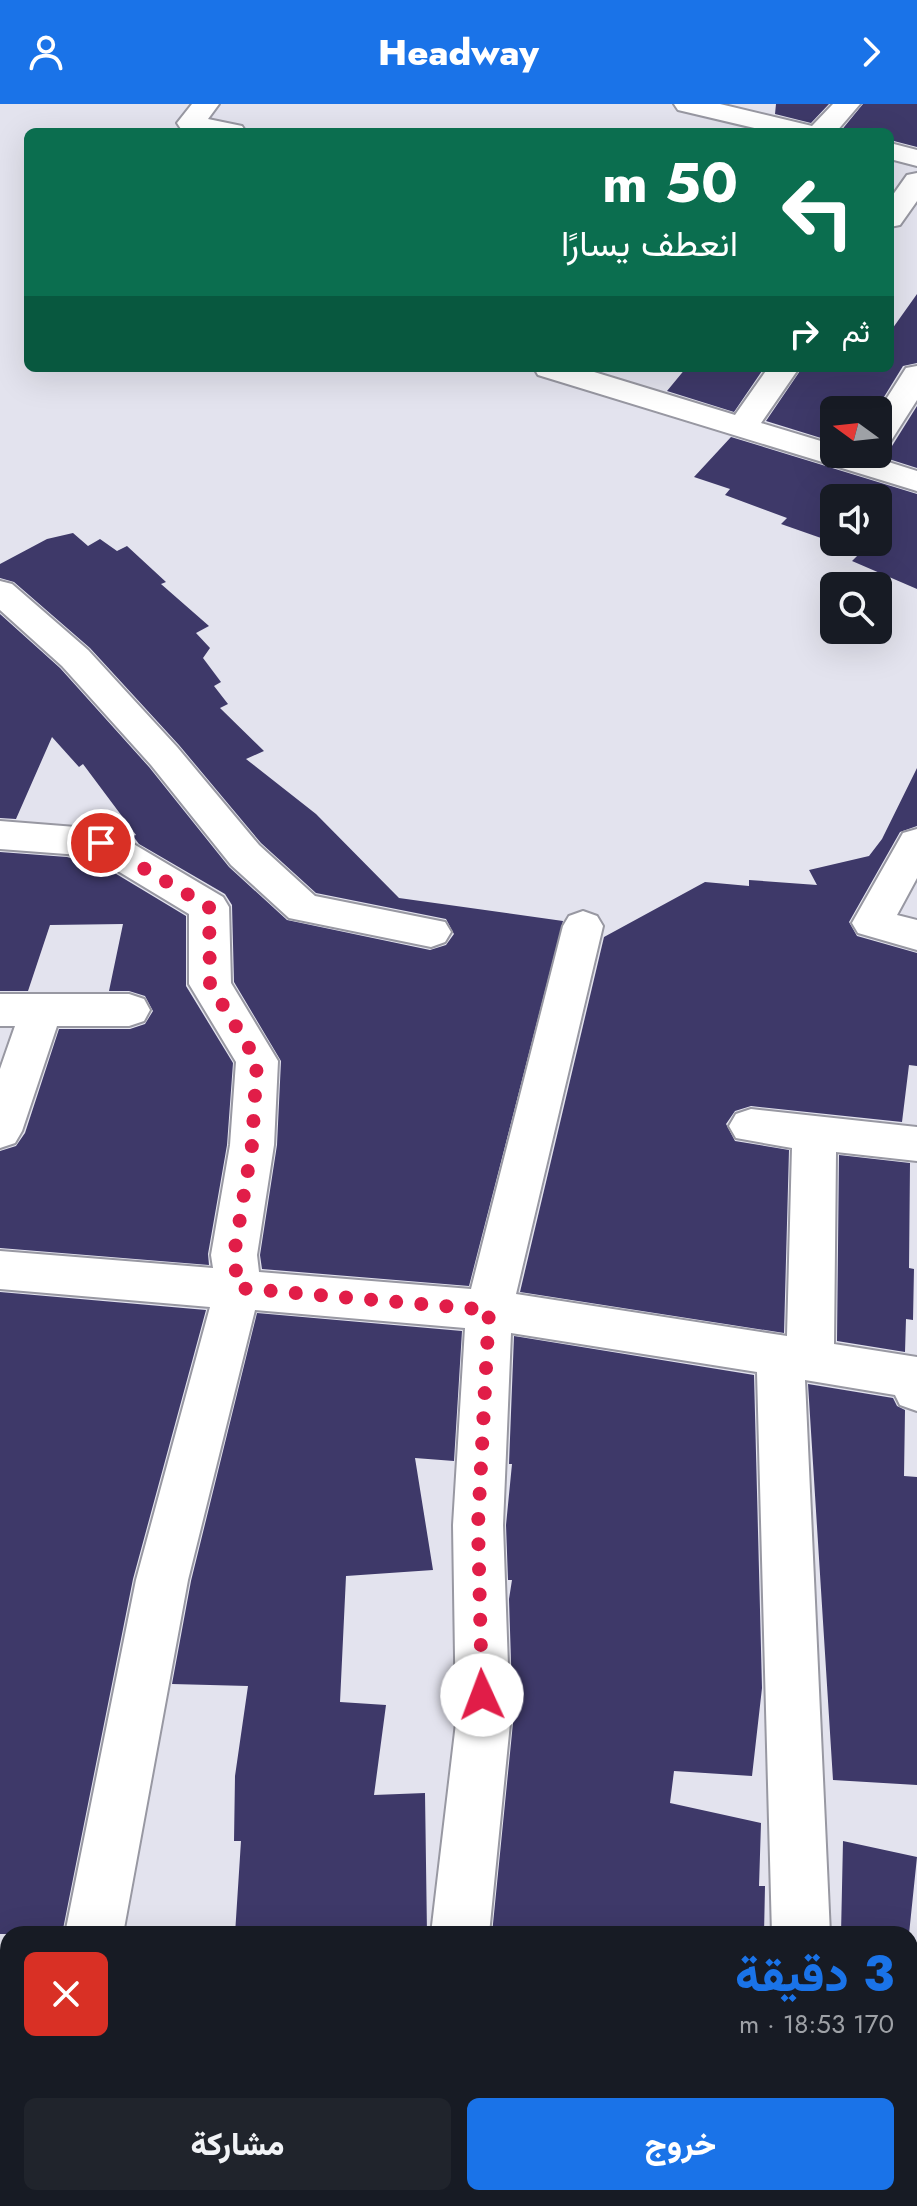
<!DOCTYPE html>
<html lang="ar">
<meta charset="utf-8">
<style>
:root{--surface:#171b24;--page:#20242c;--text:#f1f3f6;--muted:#9ea1a6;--accent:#1a73e8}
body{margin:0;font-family:Jost,Vazirmatn,sans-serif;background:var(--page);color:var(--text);direction:rtl;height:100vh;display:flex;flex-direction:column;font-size:30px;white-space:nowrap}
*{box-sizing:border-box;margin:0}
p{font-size:26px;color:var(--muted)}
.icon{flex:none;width:44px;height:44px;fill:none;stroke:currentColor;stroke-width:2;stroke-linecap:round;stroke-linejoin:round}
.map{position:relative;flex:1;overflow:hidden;direction:ltr}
.drawer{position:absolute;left:0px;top:1822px;width:918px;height:280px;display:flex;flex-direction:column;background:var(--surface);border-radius:24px 24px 0 0;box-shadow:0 8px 32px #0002;direction:rtl}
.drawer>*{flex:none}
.top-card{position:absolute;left:24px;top:24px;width:870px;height:244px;border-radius:12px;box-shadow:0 8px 32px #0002;direction:rtl;background:#0b6e4f;color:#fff;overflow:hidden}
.needle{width:52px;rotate:285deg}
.fabs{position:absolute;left:820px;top:292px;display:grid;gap:16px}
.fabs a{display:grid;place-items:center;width:72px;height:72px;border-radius:12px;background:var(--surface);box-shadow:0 8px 32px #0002;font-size:40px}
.pin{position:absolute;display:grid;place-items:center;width:68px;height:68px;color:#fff;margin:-34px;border:4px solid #fff;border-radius:50%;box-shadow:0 2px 8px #0007}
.me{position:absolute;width:88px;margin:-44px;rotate:358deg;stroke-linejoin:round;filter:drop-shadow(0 0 6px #0008)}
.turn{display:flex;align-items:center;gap:28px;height:168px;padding:0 24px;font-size:36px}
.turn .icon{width:104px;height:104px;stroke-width:2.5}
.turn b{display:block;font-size:56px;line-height:68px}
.then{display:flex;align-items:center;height:76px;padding:0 24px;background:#0003;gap:16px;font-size:30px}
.round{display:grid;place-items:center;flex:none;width:84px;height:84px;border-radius:12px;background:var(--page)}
.headline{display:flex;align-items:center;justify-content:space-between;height:136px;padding:0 24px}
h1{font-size:48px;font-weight:800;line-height:60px;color:var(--accent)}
.cta{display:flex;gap:16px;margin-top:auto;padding:16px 24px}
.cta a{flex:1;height:92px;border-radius:12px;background:var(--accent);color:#fff;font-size:32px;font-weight:800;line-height:92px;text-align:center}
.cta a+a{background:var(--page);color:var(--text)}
header{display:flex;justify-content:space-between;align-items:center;height:104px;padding:0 24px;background:var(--accent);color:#fff;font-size:36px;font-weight:800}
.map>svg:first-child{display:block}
.building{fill:#3e3969;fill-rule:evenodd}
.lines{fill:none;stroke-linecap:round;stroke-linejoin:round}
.minor-casing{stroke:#9898a2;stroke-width:4}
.minor{fill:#fff;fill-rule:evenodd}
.route{stroke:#e11d48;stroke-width:14;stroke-dasharray:0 25.2}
</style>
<header><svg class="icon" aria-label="forward" viewBox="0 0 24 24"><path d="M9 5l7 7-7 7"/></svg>Headway<svg class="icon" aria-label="person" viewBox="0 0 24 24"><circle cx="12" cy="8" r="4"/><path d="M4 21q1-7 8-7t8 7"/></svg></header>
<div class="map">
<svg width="917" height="2102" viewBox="0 0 917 2102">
<rect width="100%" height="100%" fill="#e3e3ee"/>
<path class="building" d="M776,0H829L811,19L775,10Z
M863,0H917V43L890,36V28H840Z
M917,190V259L903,262L876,306H834V338L766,317L802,264H890V228Z
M686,264H764L734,308L667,287Z
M917,302V364L873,350L892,342Z
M731,333L917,390V485L852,457L861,448L781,420L787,414L725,391L730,385L694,373ZM834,394H878V438H834Z
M73,429L88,442L100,435L117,447L127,442L166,478L161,480L209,522L196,529L210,544L203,554L221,578L214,582L228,600L220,604L264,647L246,655L316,710L399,794L563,817L469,1182L262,1165L260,1151L277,1041L281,957L234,878L232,801L225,790L139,740L133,732L136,731L83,660L79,663L52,633L16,715L0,714V510L60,564L149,663L229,763L287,816L430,846L446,841L454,830L446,815L316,789L261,739L179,641L90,544L14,478L0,474V460L47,435Z
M917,664V722L900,728L849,818L857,832L917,849V962L909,961L902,1018L751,1002L735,1007L726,1020L735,1037L789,1046L784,1229L520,1188L604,833L705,778L749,782V776L817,781L809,766L869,752L882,735Z
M0,748L67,753L108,765L186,812V882L233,959L227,1041L208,1150L209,1161L0,1144V1047L16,1042L25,1029L59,925H130L145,920L153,907L145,892L129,887H109L123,820L50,821L28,887H0Z
M839,1051L910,1059L909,1164L914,1165L913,1216L906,1215L905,1248L837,1237Z
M0,1188L206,1206L133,1475L62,1830H0Z
M257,1209L462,1227L454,1357L415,1354L433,1466L346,1472L340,1598L386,1601L374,1691L425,1689L427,1830H235L241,1737H234L235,1672L248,1582L172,1580L191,1477Z
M514,1232L754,1271L762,1584L752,1672L674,1667L670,1699L761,1719L759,1782H765L764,1830H492L513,1619L509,1495L512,1476H508L506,1421L512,1360H509Z
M808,1280L893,1294L897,1302L905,1306L904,1372L917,1373V1681L833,1676Z
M843,1737L917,1753L909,1830H841Z"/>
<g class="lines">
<g class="minor-casing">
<path id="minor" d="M192,0H219L208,15L242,22L246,28H195L181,25L177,19Z
M674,0H720L812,22L833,0H860L836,28H771L678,6Z
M890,39L917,46V62L890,55Z
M917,69V97L900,121L890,123V95L907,71Z
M917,262V296L889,340L878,343V308L906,264Z
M534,264H581L735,311L768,264H799L761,319L834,341V350H863L917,367V387L538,271Z
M0,477L12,480L88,546L177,643L259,741L315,792L445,818L451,828L445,838L431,843L289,814L231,761L151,661L62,562L0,506Z
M0,717L101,725L115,729L223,793L229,803L231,879L278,957L274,1041L257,1151L259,1168L471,1185L563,822L569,812L583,807L597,812L603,822L516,1190L787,1232L792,1044L736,1034L729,1022L736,1010L751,1005L917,1023V1057L836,1048L834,1240L917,1253V1307L900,1301L895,1291L805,1276L830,1830H772L757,1268L511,1229L503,1421L510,1619L489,1830H431L456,1619L453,1421L465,1224L255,1206L188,1476L123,1830H65L136,1476L210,1203L0,1185V1147L213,1164L211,1151L230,1041L236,958L189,880V810L93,752L0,745Z
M917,725V774L897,811L917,816V846L858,829L852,819L903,729Z
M0,890H129L144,895L150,906L144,917L129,922H57L22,1027L15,1039L0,1044V965L15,922H0Z
M910,1840H917V1898H910Z
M8,2085V2094H66L64,2102H2Z
M399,2094H461L460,2102H398Z
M772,2094H834V2102H772Z"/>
</g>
<use href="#minor" class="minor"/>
</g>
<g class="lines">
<path class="route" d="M101,739L209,803L210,880L257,957L252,1041L234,1151L238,1184L489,1206L478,1421L482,1591"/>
</g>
</svg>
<div class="fabs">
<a><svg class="needle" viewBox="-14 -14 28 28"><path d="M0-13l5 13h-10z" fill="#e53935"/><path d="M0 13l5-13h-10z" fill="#9ea1a6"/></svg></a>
<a><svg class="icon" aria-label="sound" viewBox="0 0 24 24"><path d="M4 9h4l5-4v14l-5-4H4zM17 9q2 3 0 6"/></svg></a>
<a><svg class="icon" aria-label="search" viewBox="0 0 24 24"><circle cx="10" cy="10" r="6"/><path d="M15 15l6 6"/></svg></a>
</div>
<div class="pin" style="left:101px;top:739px;background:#d93025"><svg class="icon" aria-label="arrive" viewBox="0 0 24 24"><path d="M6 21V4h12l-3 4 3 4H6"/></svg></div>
<svg class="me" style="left:482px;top:1591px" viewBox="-20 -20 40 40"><circle r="19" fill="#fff"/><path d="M0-13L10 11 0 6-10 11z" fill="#e11d48"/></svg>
<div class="top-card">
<div class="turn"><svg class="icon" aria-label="left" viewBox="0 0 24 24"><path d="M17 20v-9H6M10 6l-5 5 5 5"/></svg><div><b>50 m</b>انعطف يسارًا</div></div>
<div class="then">ثم<svg class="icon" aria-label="right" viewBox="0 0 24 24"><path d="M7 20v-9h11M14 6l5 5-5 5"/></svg></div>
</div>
<section class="drawer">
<div class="headline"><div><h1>3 دقيقة</h1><p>170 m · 18:53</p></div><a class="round" style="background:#d93025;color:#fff"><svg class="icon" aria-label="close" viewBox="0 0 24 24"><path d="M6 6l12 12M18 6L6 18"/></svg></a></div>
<div class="cta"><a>خروج</a><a>مشاركة</a></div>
</section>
</div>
